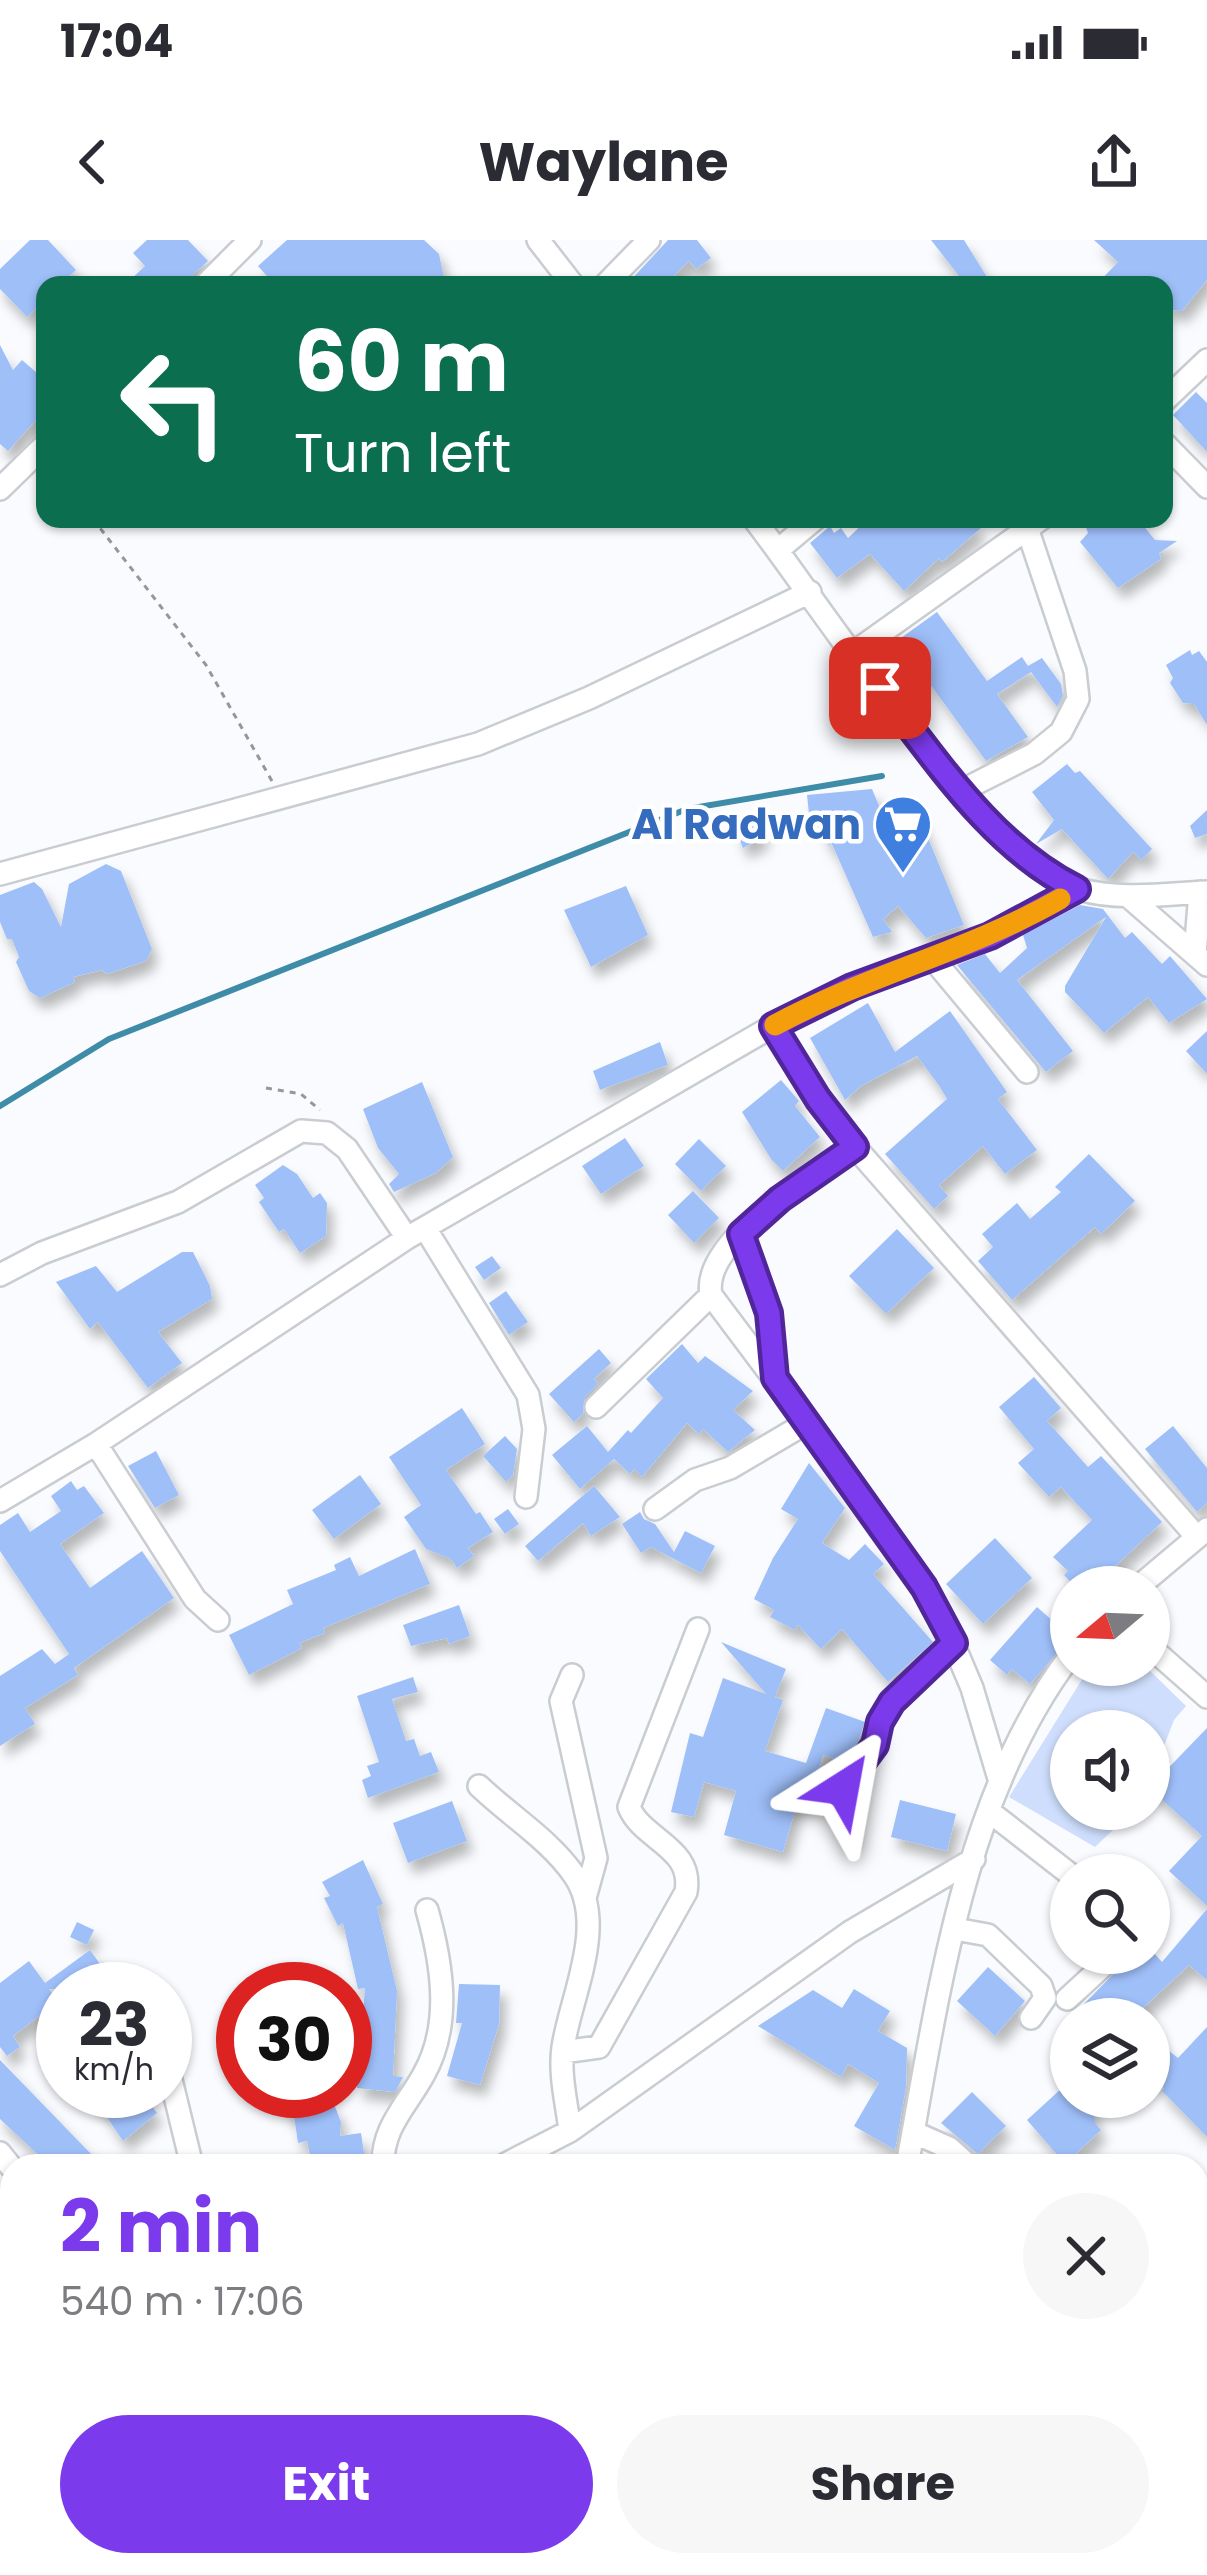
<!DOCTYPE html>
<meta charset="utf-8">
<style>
:root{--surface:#fff;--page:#f7f7f7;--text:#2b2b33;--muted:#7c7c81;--accent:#7c3aed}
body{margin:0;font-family:Poppins,sans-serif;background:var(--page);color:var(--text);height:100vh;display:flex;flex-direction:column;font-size:45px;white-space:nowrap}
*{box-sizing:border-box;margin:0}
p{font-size:39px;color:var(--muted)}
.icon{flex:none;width:66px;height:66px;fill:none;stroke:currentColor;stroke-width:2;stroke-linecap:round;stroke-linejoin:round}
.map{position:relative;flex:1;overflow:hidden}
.side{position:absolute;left:0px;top:1914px;width:1209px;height:423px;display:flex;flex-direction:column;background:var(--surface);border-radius:36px 36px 0 0;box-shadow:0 3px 9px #0004}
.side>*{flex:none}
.top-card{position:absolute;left:36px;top:36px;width:1137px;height:252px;border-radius:24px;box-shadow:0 3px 9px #0004;background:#0b6e4f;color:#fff;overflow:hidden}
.needle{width:78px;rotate:251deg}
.fabs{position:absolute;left:1050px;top:1326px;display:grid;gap:24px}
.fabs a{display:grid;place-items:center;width:120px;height:120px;border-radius:50%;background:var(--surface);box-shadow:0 3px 9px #0004;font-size:60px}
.speed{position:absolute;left:36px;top:1722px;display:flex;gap:24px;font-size:60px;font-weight:700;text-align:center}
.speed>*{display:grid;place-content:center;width:156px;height:156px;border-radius:50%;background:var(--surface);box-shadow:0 3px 9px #0004;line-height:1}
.speed small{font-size:30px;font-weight:400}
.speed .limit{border:18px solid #d22;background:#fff;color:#111}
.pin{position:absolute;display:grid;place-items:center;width:102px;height:102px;color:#fff;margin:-51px;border-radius:24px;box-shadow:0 6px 18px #0006}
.me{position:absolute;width:132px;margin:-66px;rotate:34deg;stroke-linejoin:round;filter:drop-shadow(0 0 9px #0008)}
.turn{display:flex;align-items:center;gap:42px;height:252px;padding:0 60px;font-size:54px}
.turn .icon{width:156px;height:156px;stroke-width:2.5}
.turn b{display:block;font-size:84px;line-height:102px}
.round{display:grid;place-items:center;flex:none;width:126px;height:126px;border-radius:63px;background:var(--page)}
.summary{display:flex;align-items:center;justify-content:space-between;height:204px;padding:0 60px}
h1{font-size:72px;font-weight:700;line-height:90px;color:var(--accent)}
.cta{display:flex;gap:24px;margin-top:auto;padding:24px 60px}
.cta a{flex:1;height:138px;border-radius:72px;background:var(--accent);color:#fff;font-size:48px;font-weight:700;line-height:138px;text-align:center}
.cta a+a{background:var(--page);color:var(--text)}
.status{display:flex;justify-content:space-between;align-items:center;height:84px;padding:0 60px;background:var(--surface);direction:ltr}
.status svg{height:33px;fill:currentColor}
header{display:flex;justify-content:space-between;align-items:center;height:156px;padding:0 60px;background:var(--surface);font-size:54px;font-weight:700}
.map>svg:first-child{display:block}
.green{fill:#cedefc}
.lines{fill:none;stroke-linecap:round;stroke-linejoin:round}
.stream{stroke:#3e8ca7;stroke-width:6}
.building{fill:#9fbff9;filter:url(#shadow)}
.minor-casing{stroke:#c9ccd0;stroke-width:26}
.path{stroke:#959799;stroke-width:3;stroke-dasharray:6 6;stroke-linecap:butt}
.minor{stroke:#fff;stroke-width:21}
.route-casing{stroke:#51269a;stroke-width:30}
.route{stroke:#7c3aed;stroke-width:21}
.slow{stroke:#f59e0b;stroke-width:21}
.labels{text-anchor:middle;stroke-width:9;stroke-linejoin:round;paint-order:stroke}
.shop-label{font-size:42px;font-weight:bold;fill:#366cbe;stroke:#fff;text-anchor:end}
</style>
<div class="status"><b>17:04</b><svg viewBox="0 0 49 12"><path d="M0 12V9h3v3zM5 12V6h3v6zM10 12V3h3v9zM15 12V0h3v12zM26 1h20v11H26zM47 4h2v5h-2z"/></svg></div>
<header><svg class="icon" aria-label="back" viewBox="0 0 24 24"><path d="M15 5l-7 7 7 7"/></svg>Waylane<svg class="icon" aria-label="share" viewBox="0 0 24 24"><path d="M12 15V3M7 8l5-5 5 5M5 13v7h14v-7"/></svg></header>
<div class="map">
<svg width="1207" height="2335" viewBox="0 0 1207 2335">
<defs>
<filter id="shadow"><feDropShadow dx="6" dy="11" stdDeviation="6" flood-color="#0004"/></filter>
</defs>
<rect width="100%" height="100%" fill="#f9fbfe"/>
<path class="green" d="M1091,1425H1144L1186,1466L1174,1480L1149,1545V1491H1071V1569H1135L1095,1607L1009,1557Z"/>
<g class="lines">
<path class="stream" d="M0,866L109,799L687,569L882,536"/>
</g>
<path class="building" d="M30,0H48L76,30L60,45H45V60L27,77L0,49V29Z
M147,0H188L208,21L182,45H125L145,26L133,13Z
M287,0H424L439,14L444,38L437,45H275L258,26Z
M668,0H697L711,18L696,29L689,21L664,45H626Z
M931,0H964L992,45H966Z
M1094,0H1207V40L1182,71L1171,70L1164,63V45H1096L1118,22Z
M0,105L13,130L22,120L45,140V190L35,181L8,211L0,204Z
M1196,152L1207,163V212L1173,175Z
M868,279H973L981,288L942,322L939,318L904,351L870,314L837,338L810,303L830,286L834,293L841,288L848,298Z
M1094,279H1138L1155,300L1177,301L1159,313L1161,319L1118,348L1080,302L1088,293L1086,287Z
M937,372L987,441L1022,417L1028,426L1042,418L1061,444L1063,456L1057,467L1031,432L997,454L1028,497L986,521L898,400Z
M1190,410L1192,415L1199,411L1207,422V485L1194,464L1183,463L1170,443L1173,438L1166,425Z
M1067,524L1075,533L1080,531L1152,609L1141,620L1133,612L1108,639L1062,589L1036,604L1054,580L1032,552Z
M872,549L883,575L914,564L964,685L926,698L898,666L883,679L892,692L873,697L832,604L828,605L816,574H809L807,555Z
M1207,570V594L1195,598L1190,586Z
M755,577L764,597L743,608L735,588Z
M106,624L121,631L152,709L146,721L107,734L102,730L73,737L75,742L40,758L29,751L16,722L19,717L12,699H7L0,682V655L34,642L42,649L61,687L69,644Z
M626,646L648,695L591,727L564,670Z
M1080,665L1103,669L1125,698L1132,692L1162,724L1170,716L1207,759L1169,783L1148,757L1104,793L1065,752V746L1106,677L1017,740L1073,811L1046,832L957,725L985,714L1000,733L1027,708L1023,695Z
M868,763L895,812L950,771L1007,852L998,859L1037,910L1005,934L983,906L939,945L948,956L934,969L885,914L947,859L940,847L917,816L861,846L845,860L810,798Z
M1207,791V834L1186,811Z
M660,802L668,825L600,850L593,831Z
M781,840L799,861L795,866L820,897L783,931L771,919L742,872Z
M422,842L453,917L436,933L394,952L389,944L399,934L378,908L363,869Z
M625,898L644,926L601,954L582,926Z
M699,899L726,926L701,951L675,924Z
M1089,914L1135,961L1101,994L1095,987L1012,1060L978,1021L993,1007L982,994L1017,963L1030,979L1061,952L1055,947Z
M283,925L297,934L313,958L320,953L327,963L326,996L300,1013L284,989L279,992L259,962L264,958L255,945Z
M693,951L719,978L694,1003L668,975Z
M897,989L934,1028L886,1074L849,1036Z
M182,1012H193L210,1046L212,1059L158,1092L182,1123L148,1148L98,1082L90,1089L56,1042L96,1026L117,1052Z
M492,1016L501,1028L484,1040L475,1027Z
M506,1051L528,1082L509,1095L489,1063Z
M682,1104L698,1123L705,1116L753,1151L733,1170L755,1190L728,1212L703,1189L699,1194L687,1183L642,1237L634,1229L630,1234L614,1219L580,1249L552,1215L587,1186L608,1212L628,1190L631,1193L663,1158L646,1139Z
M599,1109L611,1123L594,1139L598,1144L585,1157L583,1174L574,1182L549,1154Z
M1034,1137L1061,1168L1047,1181L1088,1227L1101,1216L1162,1282L1110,1331L1123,1347H1075L1064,1335L1068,1331L1053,1317L1092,1280L1061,1247L1049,1257L1018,1223L1034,1209L999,1167Z
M462,1168L485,1204L446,1230L476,1274L480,1272L493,1292L468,1308L474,1316L457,1328L451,1319L426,1309L404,1277L421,1265L389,1217Z
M1173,1186L1207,1228V1263L1197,1272L1145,1209Z
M505,1196L517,1209L513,1235L506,1242L483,1216Z
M156,1211L179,1255L155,1268L128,1226Z
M809,1223L845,1268L822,1303L849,1320L865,1304L884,1324L873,1334L933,1402L888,1442L842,1389L821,1409L798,1385L795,1390L770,1377L774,1370L754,1359L773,1318L798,1279L781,1269Z
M360,1235L381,1264L334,1299L312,1270Z
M71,1241L77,1250L84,1246L104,1273L60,1304L90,1348L142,1311L174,1358L74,1428L78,1435L25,1468L35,1484L0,1506V1436L42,1409L55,1424L69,1414L0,1311V1285L18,1273L30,1292L61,1271L51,1256Z
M594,1246L620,1277L591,1296L583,1283L538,1321L525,1306Z
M508,1269L519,1284L505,1294L494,1279Z
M640,1272L644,1279L655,1284L674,1312L685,1291L715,1306L701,1333L651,1307L641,1313L622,1284Z
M995,1298L1032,1338L983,1384L946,1344Z
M415,1309L430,1344L323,1388L325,1393L299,1403L302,1408L249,1435L229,1395L293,1364L287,1350L336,1330L334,1325L350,1317L359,1336Z
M459,1365L470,1396L449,1404L447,1398L411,1406L403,1385Z
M1037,1367L1071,1397L1030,1444L1012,1429L1007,1435L990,1420Z
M721,1402L786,1429L775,1457L783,1460L765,1511L806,1523L826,1468L865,1482L857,1504L844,1522L823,1515L810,1563L798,1560L783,1612L724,1595L736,1551L704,1542L694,1577L671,1572L690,1493L703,1497L723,1438L766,1454Z
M413,1437L418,1452L392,1459L406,1501L414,1499L420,1516L431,1512L439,1532L368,1558L362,1540L371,1536L367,1526L379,1522L357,1456Z
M1207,1488V1666L1169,1631L1202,1596L1149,1548Z
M900,1560L956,1574L947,1611L891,1597Z
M452,1561L467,1601L408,1623L393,1583Z
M363,1620L383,1664L377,1667L397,1751L393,1836L403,1837L395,1852L357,1848L365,1748L358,1749L343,1683L338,1686L324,1658L330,1656L322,1642Z
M1207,1669V1740L1189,1725L1131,1779H1092L1081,1767L1134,1713H1154L1162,1722Z
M77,1682L94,1690L87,1705L70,1697Z
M90,1710L113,1742L104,1749H49L58,1761L13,1796L20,1807L7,1816L0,1807V1743L29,1721L45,1743Z
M988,1727L1025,1761L995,1796L957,1761Z
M459,1744L500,1745L499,1784L480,1845L447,1836L462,1783H456Z
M854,1749L890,1771L878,1791L907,1808L906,1847L895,1910L854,1886L879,1843L848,1824L841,1837L758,1786L813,1750L842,1768Z
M1207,1787V1897L1162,1851L1164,1848L1149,1837V1815L1158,1802L1178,1818Z
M0,1820L92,1915L81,1926H50L0,1879Z
M1062,1848L1072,1858L1088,1857L1093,1862L1095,1883L1101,1890L1065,1924L1027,1880Z
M89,1851H140L157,1873L123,1901Z
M311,1851L317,1867L334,1864L341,1882L340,1896L361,1893L366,1926H316L315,1919L311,1920L307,1901L298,1903L294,1876L288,1877L284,1854Z
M972,1852L1006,1886L978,1914L941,1883Z"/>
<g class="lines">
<g class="minor-casing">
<path id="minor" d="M538,0L573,45
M205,45L250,0
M605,45L649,0
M1164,161L1207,120
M1164,203L1207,247
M0,249L45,205
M754,279C819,363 986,622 1079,649C1119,661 1166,654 1207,652
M778,310L815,279
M853,413L1041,279
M961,551L1034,514L1061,492L1078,459L1075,431L1028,291
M0,634L478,504L589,458L810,352
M1128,656L1207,725
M1195,714L1200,652
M933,719L1027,832
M773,786L818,859L855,907L1196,1296
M855,907C815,935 700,1001 711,1055L850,1240L942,1377L972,1448L1000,1542
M425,988L528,1155L534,1189L526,1257
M741,994L769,1074L775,1138
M0,1035L42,1013L178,962L301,891L327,893L347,909L407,998
M596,1167L711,1055
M96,1204L195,1359L218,1380
M0,1261L96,1204L407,998L773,786L852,747L990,696L1077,649
M655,1269L695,1240L730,1228L808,1182
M1138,1347L1207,1289
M1149,1406L1207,1457
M572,1435L561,1461L596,1618L585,1658
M479,1546C509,1575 550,1600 574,1635C608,1684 571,1755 563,1807C559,1835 567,1864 570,1891
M843,1548L875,1505L880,1482L893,1463L954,1403
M990,1572L1071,1635
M955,1689L988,1695L1041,1746L1045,1758L1031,1778
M1067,1759L1117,1713
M563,1812L599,1807L686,1652C694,1607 642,1600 629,1567L698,1389
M165,1815L192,1926
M913,1892L949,1908L969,1926
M0,1913L12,1928
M383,1926C382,1887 406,1867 424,1834C452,1784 442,1723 427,1670
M502,1926L570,1891L850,1692L974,1619
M907,1926C938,1757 964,1555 1071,1415
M1197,2252L1207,2250
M860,2335V2325
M1064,2335L1080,2325"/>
</g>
<path class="path" d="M93,279L206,425L272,541
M266,848L301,854L320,870
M70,2335L73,2325"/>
<use href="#minor" class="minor"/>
</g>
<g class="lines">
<g class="route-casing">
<path id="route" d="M843,1548L875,1505L880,1482L892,1462L954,1403L924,1347L775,1138L769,1073L741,994L780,959L855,907L818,859L773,786L852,747L990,696L1077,649C992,607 937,521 880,448"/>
</g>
<use href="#route" class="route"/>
<path class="slow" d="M775,785C867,735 969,711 1060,659"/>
</g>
<defs>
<g id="supermarket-pin" transform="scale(3)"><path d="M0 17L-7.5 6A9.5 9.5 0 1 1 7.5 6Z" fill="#3f7fe0" stroke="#fff"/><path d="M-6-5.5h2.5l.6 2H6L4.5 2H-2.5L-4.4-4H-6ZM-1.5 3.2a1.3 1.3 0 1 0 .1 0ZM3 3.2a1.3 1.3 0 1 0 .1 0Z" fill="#fff"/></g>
</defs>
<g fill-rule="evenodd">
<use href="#supermarket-pin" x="903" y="584"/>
</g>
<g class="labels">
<g class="shop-label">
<text x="861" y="599">Al Radwan</text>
</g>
</g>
</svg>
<div class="fabs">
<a><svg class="needle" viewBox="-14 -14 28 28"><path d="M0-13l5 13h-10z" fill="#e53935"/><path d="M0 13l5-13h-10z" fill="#7c7c81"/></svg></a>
<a><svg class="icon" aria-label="sound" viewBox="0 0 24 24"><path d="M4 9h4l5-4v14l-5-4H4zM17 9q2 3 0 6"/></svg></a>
<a><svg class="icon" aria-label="search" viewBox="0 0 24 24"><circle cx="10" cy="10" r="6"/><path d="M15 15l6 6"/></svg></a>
<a><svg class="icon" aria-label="layers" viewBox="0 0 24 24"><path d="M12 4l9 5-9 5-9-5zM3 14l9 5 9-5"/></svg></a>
</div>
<div class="speed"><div>23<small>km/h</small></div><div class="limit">30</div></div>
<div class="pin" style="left:880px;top:448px;background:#d93025"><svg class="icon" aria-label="arrive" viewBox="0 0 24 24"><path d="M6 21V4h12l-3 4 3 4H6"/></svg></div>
<svg class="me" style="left:843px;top:1548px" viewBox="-20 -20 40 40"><path d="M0-17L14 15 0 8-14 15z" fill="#7c3aed" stroke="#fff" stroke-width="4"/></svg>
<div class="top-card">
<div class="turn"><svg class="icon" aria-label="left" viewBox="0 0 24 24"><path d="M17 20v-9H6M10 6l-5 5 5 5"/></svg><div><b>60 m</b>Turn left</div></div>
</div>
<section class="side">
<div class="summary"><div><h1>2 min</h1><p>540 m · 17:06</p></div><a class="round"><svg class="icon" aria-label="close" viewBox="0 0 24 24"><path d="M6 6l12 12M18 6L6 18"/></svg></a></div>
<div class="cta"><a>Exit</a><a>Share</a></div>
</section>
</div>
